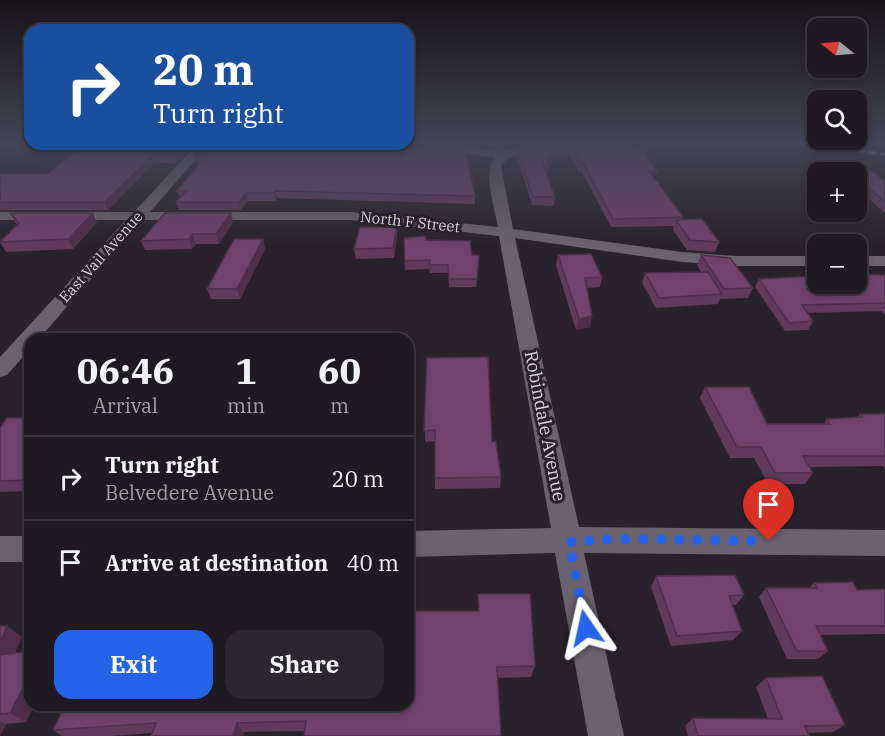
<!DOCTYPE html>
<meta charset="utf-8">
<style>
:root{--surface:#1f1a21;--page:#2c272e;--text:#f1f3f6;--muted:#a1a1a5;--line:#3c383f;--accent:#2563eb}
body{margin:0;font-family:"IBM Plex Serif",serif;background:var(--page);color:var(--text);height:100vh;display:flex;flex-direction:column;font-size:22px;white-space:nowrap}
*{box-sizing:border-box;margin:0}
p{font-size:20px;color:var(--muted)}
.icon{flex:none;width:33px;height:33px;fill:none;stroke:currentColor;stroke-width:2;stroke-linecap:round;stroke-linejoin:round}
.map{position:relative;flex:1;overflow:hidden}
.side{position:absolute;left:24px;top:333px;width:390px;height:378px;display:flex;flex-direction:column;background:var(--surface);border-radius:18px;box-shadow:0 3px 9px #0003,0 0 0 2px var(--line)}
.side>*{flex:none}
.banner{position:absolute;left:24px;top:24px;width:390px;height:126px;border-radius:18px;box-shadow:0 3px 9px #0003,0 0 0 2px var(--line);background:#1a4fa0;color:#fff;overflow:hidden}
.needle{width:39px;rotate:287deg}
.fabs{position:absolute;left:807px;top:18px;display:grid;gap:12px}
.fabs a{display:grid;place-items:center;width:60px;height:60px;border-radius:12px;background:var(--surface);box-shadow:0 3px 9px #0003,0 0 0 2px var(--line);font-size:30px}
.pin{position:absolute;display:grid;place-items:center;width:51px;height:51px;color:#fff;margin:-62px -26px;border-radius:50% 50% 50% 0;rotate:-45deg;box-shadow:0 0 6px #0007}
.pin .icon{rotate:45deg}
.me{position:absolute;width:66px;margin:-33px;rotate:349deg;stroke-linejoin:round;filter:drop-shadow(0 0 4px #0008)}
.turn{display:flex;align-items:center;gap:21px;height:126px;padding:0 30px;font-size:27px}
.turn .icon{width:78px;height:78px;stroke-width:2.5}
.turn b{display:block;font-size:42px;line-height:51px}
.eta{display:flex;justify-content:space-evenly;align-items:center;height:102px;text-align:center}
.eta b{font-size:36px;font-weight:700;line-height:42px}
.button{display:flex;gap:12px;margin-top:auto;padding:12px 30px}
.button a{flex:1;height:69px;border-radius:18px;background:var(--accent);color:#fff;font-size:24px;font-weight:700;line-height:69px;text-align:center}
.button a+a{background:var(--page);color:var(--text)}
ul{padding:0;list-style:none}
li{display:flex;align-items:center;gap:18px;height:84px;padding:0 30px;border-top:2px solid var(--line)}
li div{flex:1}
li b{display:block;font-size:22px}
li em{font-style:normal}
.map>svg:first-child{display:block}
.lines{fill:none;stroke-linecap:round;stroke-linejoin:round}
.street{fill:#6a626e;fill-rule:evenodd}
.rail{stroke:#aea9b0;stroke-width:3;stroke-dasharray:8 4;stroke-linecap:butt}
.wall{fill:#613a5c}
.shaded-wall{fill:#4f2f4b}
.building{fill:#71436b;stroke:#4f2f4b;stroke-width:1.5}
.route{stroke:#2563eb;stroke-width:10;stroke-dasharray:0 18}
.labels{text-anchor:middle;stroke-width:6;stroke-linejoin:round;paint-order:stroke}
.far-street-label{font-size:15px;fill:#d9d4db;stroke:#29222c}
.street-label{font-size:18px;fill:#d9d4db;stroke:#29222c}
</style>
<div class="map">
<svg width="885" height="736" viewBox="0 0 885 736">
<rect width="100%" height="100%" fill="#29222c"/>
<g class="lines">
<path class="street" d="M416,143H442L502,152L529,143H545L543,145L507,159L501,166L513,229L682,252L735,256H818V266H735L682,262L515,238L579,527L885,530V556L584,553L624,736H588L555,553L408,557V531L551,528L499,236L351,220H142L39,339H30V349L7,375L0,377V357L126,220H0V212H134L197,144H209L150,212H351L498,227C495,209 482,171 495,158L422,146Z
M856,256H885V266H856Z
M0,536H30V562H0Z"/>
<path class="rail" d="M797,143L885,154"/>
</g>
<path class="wall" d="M493,143H523L506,148L493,146Z
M632,143L655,179L683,217L682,220L719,242L715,252L687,250L673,230L674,226L611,227L582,172H579L569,154L549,164L548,172L546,173L555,197L554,206L532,205L517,158V150Z
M195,144L177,163H154L108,210H0V174H47Z
M204,144L475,196V204L277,198L276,201H247L241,210H179L176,202L180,198L177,191L200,162H196L194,155Z
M856,175L885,181V213L856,187Z
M10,213L97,222L73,249L6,252L0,242L17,225Z
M233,222L219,244H196L192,249L145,250L141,241Z
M397,236L394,258L356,259L354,249Z
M404,238L426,240L472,255L479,263L476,287H449L448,273H430L429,269L405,270Z
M263,239L265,249L240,299H211L207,289Z
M558,255L602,277L600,287L587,288L590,327L576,330L556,265Z
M701,255L753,288L748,298L720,299L718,304L656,308L642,283L645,273L701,272L697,265Z
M885,275V315L881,311L807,313L813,321L808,330L785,331L755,287L759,279Z
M427,358L492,442L501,477L500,488L435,489V441L425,442Z
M705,387L767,424H824L827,419L857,417L860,414H885V470L883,466L810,467L813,473L805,484H768L754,458H730L700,398Z
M30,418V491L0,492V428Z
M656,576L744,595L736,605H732L742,631L733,640L671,646L651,587Z
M814,583L857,590L885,589V634L820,635L828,651L818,659H787L759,597L766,588H809Z
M478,594H530L535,666L531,677L497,678L501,736H304L305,731L244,732L243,736H151L152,733L112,736H62L53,730L65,705H408V611H478Z
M0,626H7L22,637L15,653L30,651V705L26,722L6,724L0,736Z
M766,678L845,725L833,732L808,733L809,736H688L685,726L693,718L768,719L756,687Z"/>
<path class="shaded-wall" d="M506,143H523L506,148Z
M186,144H195L177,163L174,156Z
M571,147L569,154L548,165L546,159Z
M151,156L154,163L108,210L105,202Z
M650,172H657L654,179Z
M275,191L277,198L276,201L274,193Z
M246,193L247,201L241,210L239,202Z
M93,213L97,222L73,249L68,239Z
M231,213L233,222L219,244L216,234Z
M397,227V236L394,258L393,248Z
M192,234L196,244L192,249L189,239Z
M263,239L265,249L240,299L237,289Z
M592,316L590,327L576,330L579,319Z
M7,626L22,637L9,666L0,660V642Z
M23,688L30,692V705H35L26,722L10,713Z
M0,721L6,724L0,736Z
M237,723L244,732L243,736H233Z"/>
<path class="building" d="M408,143H431L465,148L475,196L275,191L274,193H246L239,202H176L186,191H177L206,155H194L204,144H408Z
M537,143H632L634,146H640L657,172H650L683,217L613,219L584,164H581L571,147L546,159L549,165H543L555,197H533L517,150Z
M87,144H186L174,156H151L105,202H0V174H47Z
M864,166L885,181V202L856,177V175Z
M10,213H93L68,239L0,242L19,223Z
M165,213H231L216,234H192L189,239L141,241Z
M702,219L719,242L690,240L676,220Z
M360,227H397L393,248L354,249Z
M426,236V240L470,241L472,255H479L477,279H449L448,265H429L430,260L405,261L404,238Z
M234,239H263L237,289H207Z
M591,254L602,277L585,278L592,316L579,319L558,255Z
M701,255L730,258L753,288L724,289Z
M708,272L722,294L659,298L645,273Z
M856,274L885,275V303L802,305L813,321L789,323L759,279L818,276V284H856Z
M488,357L492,442H496L501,477L435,478V430L424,431L427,358Z
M705,387H749L767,424H830L827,419L863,417L860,414H885V456H803L813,473H775L761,447H737Z
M7,418H30V480L0,481V428Z
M735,575L744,595L729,596L742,631L677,636L656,576Z
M853,582L857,590L885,589V626H816L828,651H797L766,588H817L814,583Z
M478,594H530L535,666L497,667L501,736H304L306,721L237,723L233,736H151L156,723L53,730L65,705H408V611H479Z
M0,626H7L0,642Z
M30,651V687L23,688L10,713L0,714V655Z
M822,676L845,725L805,726L809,736H698L693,718L782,719L766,678Z"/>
<linearGradient id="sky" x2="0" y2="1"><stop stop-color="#171318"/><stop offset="0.58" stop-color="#434456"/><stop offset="1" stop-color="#434456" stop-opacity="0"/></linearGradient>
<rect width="885" height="246" fill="url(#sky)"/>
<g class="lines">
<path class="route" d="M586,628L569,542L617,539L769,541"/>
</g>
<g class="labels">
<g class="far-street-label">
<text transform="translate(410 222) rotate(6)" y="5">North F Street</text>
<text transform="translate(101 257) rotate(-48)" y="5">East Vail Avenue</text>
</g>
<g class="street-label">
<text transform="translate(545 426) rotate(79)" y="6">Robindale Avenue</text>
</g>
</g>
</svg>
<div class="fabs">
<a><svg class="needle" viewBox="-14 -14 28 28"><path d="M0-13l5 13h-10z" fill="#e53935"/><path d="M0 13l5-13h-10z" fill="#a1a1a5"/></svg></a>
<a><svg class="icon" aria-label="search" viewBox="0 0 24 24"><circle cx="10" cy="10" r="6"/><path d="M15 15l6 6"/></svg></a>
<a>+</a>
<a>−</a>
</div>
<div class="pin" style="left:769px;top:541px;background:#d93025"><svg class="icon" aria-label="arrive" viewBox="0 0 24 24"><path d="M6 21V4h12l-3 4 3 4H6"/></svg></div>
<svg class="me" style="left:586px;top:628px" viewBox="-20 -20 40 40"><path d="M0-17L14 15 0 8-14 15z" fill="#2563eb" stroke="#fff" stroke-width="4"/></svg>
<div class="banner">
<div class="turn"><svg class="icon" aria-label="right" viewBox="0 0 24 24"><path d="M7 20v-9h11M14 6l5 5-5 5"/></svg><div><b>20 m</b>Turn right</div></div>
</div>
<section class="side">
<div class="eta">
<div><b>06:46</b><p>Arrival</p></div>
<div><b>1</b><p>min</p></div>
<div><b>60</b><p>m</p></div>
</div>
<ul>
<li><svg class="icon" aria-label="right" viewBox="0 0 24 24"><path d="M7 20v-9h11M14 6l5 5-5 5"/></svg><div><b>Turn right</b><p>Belvedere Avenue</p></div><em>20 m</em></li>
<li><svg class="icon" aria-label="arrive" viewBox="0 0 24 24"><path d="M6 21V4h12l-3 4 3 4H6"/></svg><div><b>Arrive at destination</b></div><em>40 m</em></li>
</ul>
<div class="button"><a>Exit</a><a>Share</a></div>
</section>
</div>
